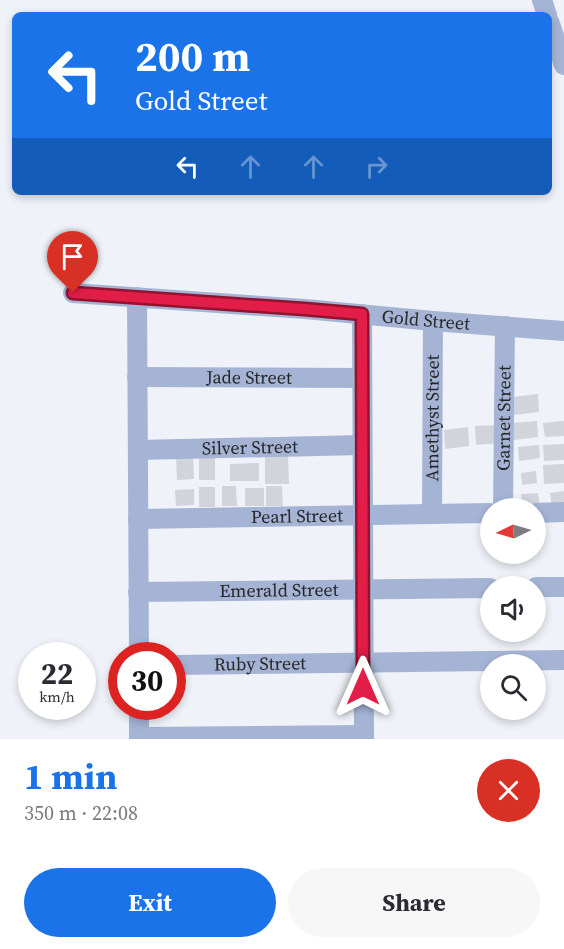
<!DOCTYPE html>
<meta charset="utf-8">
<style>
:root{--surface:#fff;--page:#f7f7f7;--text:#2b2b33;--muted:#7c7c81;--accent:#1a73e8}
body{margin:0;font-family:"Source Serif 4",serif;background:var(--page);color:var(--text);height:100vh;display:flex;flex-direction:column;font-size:22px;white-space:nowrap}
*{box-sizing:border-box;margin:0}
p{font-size:20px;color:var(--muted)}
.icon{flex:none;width:33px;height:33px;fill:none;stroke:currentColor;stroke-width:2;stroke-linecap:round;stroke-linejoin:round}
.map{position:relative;height:739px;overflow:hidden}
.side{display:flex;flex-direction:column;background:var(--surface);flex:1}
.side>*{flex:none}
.hud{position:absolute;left:12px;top:12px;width:540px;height:183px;border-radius:9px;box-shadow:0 3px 9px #0003;background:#1a73e8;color:#fff;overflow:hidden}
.needle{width:39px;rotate:265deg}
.buttons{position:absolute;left:480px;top:498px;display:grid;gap:12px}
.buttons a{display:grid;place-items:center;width:66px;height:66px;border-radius:50%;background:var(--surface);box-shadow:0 3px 9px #0003;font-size:30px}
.speed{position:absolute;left:18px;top:642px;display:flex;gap:12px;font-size:30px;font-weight:700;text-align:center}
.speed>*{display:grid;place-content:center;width:78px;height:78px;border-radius:50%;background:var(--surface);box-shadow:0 3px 9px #0003;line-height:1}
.speed small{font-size:15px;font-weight:400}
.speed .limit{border:9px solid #d22;background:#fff;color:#111}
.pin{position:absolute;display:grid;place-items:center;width:51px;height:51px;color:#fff;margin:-62px -26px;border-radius:50% 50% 50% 0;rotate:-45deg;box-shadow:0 0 6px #0007}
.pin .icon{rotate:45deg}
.me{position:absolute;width:66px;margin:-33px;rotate:0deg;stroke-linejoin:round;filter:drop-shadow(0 0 4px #0008)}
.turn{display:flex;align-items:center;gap:21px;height:126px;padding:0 24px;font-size:27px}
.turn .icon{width:78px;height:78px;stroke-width:2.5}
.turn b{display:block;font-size:42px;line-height:51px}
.lanes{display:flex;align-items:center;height:57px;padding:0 24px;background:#0003;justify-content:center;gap:30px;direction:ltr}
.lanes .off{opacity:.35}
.round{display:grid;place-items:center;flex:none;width:63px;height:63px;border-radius:32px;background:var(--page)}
.head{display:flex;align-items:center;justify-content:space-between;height:102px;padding:0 24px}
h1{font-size:36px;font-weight:700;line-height:45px;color:var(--accent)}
.action{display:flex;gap:12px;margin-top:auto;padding:12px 24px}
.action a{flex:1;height:69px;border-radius:36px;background:var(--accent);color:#fff;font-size:24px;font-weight:700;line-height:69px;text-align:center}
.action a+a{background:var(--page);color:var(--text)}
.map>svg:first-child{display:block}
.building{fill:#d1d4da}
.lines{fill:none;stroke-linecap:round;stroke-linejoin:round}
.minor{stroke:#a5b4d5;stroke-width:20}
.route-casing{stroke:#92132f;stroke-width:15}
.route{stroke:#e11d48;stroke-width:10}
.labels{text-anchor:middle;stroke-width:4.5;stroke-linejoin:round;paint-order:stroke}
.street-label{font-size:18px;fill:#252628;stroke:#fff}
</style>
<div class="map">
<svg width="564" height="739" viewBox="0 0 564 739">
<rect width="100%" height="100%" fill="#eff2f8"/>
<path class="building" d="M538,394L539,412L514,415L512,397Z
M537,421L538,437L514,440L513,423Z
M564,421V436L545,437L543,423Z
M499,425L500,443L476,445L475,426Z
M468,427L469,446L445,449L444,430Z
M564,444V460L544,461L543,445Z
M539,445L540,458L519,461L518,447Z
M193,454L194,479L177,480L176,455Z
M265,456H288L289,484H265Z
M199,458H215V480H199Z
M259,463V481H230V464Z
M564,464V483L544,484L543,465Z
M536,471L537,483L522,485L521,473Z
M222,486H236L237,506H222Z
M266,486H282L283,506H266Z
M199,487H215V507H199Z
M245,488H264V506H245Z
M194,489V505L176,506L175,490Z
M564,491V506L552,508L550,493Z
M538,493L540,508H523L521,494Z"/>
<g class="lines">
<g class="minor">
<path d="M542,0L547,15"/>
<path d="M549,21L564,65"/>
<path id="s1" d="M73,293L305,309L433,321L564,331"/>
<path d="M137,297L139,656"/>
<path d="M362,314L364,739"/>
<path id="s2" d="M137,377L362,378"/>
<path id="s3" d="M138,450L362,445"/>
<path id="s4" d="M503,508L505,326"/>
<path d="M536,513L564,512"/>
<path id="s5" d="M432,514L433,321"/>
<path id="s6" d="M138,519L490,513"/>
<path d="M536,587H564"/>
<path id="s7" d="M138,592L490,588"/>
<path id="s8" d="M172,665L564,660"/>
<path d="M139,706V739"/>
<path d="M139,737L364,735"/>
</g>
</g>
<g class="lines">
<g class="route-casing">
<path id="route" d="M73,293L304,309L362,314L363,687"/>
</g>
<use href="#route" class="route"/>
</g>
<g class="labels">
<g class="street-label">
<text dy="6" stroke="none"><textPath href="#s1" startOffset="354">Gold Street</textPath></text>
<text dy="6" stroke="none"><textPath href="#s2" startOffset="112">Jade Street</textPath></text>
<text dy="6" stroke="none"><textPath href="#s4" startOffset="90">Garnet Street</textPath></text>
<text dy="6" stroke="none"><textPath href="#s5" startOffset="96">Amethyst Street</textPath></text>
<text dy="6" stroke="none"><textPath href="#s3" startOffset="112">Silver Street</textPath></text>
<text dy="6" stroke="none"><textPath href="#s6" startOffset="159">Pearl Street</textPath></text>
<text dy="6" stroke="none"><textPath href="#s7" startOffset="141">Emerald Street</textPath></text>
<text dy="6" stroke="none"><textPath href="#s8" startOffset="88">Ruby Street</textPath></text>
</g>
</g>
</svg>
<div class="buttons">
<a><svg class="needle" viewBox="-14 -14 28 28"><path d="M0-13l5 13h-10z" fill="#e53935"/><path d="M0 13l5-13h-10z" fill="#7c7c81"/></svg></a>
<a><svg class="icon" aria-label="sound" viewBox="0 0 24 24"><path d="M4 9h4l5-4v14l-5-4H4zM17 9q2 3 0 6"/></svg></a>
<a><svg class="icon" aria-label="search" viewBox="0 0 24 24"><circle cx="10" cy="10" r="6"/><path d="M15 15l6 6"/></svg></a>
</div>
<div class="speed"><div>22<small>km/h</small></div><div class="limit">30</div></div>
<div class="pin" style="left:73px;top:293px;background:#d93025"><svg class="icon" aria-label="arrive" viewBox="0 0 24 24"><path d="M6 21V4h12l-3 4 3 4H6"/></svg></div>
<svg class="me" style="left:363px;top:687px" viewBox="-20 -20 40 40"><path d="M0-17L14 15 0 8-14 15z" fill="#e11d48" stroke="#fff" stroke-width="4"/></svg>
<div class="hud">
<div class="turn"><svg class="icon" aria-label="left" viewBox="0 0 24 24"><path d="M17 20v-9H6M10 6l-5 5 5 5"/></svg><div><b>200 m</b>Gold Street</div></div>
<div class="lanes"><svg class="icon" aria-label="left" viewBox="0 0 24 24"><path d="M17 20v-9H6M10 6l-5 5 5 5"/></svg><svg class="icon off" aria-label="ahead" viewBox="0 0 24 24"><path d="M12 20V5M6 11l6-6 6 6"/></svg><svg class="icon off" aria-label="ahead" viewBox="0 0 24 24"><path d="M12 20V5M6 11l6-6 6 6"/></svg><svg class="icon off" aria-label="right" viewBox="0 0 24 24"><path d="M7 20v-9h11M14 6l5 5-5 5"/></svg></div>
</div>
</div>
<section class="side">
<div class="head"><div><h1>1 min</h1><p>350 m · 22:08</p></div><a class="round" style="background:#d93025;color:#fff"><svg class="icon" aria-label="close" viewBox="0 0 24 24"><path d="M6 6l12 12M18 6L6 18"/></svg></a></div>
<div class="action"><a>Exit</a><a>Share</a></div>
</section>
